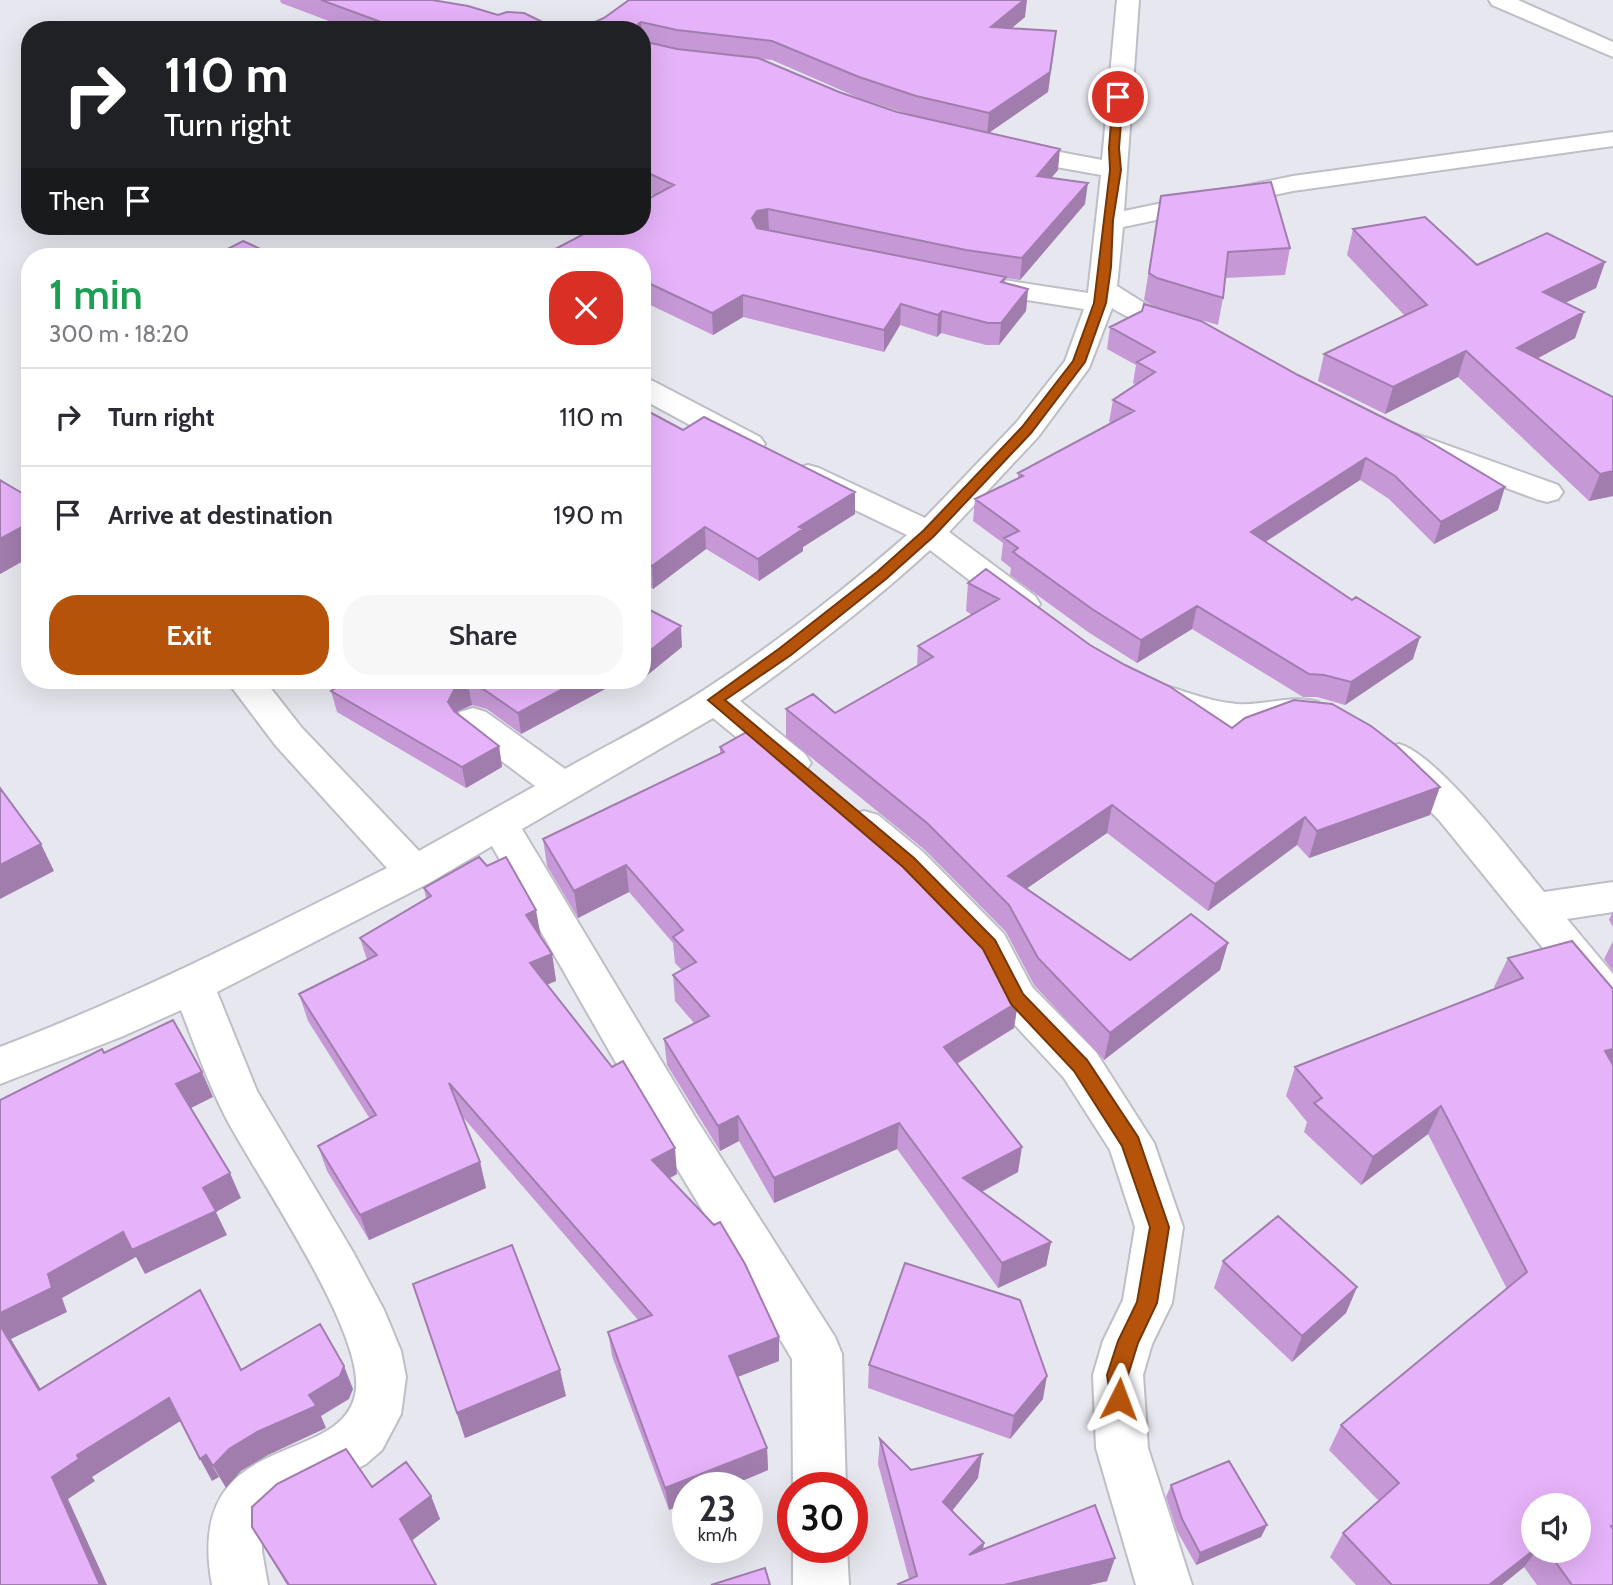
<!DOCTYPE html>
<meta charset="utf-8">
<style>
:root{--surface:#fff;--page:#f7f7f7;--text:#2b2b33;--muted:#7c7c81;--line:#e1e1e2;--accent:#b45309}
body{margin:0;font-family:Cabin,sans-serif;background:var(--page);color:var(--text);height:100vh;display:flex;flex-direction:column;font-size:26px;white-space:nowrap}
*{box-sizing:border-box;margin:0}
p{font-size:23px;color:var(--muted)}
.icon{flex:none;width:38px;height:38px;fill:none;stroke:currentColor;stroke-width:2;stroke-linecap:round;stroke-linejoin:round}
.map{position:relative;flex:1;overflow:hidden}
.details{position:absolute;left:21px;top:248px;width:630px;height:441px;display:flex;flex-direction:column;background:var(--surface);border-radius:28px;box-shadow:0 7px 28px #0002}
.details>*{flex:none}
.banner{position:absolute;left:21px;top:21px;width:630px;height:214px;border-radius:28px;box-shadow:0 7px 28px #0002;background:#202124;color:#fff;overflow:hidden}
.fabs{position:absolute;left:1521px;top:1493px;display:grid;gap:14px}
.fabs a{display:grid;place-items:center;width:70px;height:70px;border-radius:50%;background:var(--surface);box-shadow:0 7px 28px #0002;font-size:35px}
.speed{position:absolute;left:672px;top:1472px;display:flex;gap:14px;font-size:35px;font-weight:700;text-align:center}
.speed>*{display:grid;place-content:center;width:91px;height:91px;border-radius:50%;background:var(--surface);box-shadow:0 7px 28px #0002;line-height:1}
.speed small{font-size:18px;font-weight:400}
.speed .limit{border:10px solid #d22;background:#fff;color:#111}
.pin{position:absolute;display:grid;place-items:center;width:60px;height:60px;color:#fff;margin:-30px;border:4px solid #fff;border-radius:50%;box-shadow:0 2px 7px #0007}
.me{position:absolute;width:77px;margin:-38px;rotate:3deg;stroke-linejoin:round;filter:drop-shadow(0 0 5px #0008)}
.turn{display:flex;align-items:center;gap:24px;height:147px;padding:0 28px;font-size:32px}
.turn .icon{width:91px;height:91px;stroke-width:2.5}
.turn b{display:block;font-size:49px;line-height:60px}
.then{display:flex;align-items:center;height:66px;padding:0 28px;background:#0003;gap:14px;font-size:26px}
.round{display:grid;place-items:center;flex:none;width:74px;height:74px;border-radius:28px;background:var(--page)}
.head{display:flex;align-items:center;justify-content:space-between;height:119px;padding:0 28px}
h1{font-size:42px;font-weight:600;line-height:52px;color:#1e9e55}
.action{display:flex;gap:14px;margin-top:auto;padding:14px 28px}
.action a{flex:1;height:80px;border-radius:28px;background:var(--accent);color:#fff;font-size:28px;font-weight:600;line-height:80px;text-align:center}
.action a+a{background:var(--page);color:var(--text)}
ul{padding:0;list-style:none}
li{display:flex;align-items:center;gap:21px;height:98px;padding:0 28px;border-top:2px solid var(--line)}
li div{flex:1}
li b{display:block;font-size:26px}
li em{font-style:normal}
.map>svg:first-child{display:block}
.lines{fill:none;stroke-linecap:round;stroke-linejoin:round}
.minor-casing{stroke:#bdbec6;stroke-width:4}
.minor{fill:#fff;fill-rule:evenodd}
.wall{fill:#c699d6;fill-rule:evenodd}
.shaded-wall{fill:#a17dae}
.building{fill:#e6b2f9;stroke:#a17dae;stroke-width:2}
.route{fill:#b45309;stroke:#753606;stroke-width:2}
</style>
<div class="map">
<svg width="1613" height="1585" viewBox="0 0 1613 1585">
<rect width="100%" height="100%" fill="#e7e8ef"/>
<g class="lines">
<g class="minor-casing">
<path id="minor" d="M1117,0H1139L1124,211L1293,176L1613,132V146L1293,191L1123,227L1117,286L1152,308L1198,322L1202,328L1198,334C1174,340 1133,321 1112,308L1089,368L1038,437L949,532L1035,596L1040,604L1035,612L1023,615L1011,612L930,550C870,605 806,654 740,701L805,754L811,763L805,772L792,776L779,772L713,718L522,829L695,1117L835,1337L842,1354L846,1488L793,1489L792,1359L663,1145L492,846L429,883L217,992L257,1091L353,1252L384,1310L401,1351L406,1377L401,1414L382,1450L366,1464L287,1505L262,1528V1551L268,1585H212C182,1422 347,1472 356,1389C362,1328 257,1177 226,1118C208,1083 195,1046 181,1010L121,1037L0,1084V1047C134,996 259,932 387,868L276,746L227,681H265L302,728L419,851L535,786L460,730L454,721L460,712L473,708L486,712L565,769C611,743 660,719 704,690C775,644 843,591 907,535L797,482L792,475L797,468L808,465L819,468L925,518L1016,423L1065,361L1084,309L977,292L967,290L963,284L967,278L977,276L1088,293L1101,175L1007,158L998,155L994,150L998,145L1007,142L1102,160Z
M1489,0H1518L1613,42V57L1492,5Z
M642,378L653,381L760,437L765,444L760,451L749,453L738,451L642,399Z
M1413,433L1558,485L1563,492L1558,499L1547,502L1536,499L1402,449L1397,442L1402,435Z
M1159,684C1186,691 1210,702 1237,704C1265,706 1291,694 1318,702L1323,711L1318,720C1270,734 1219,732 1173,715C1160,710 1148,708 1141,696L1146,687Z
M1399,744C1438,755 1515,857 1544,892L1613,882V912L1567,919L1613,974V1021L1598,1016L1439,820L1386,766L1380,757L1386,748Z
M864,811L878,815L923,852L1004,934L1032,987L1096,1052L1154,1143L1183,1227L1172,1303L1152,1344L1143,1375L1148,1448L1192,1585H1136L1096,1448L1093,1375L1103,1341L1123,1300L1135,1227L1110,1150L1064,1078L1002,1011L974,956L895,874L850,835L844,825L850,815Z
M793,1547H847L849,1585H793Z"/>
</g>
<use href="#minor" class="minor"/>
</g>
<path class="wall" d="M280,0H432L559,30H353L281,3Z
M1025,17L1012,28L1054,51L1048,92L989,133L1058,170L1051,178L1085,204L1020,280L1006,278L1005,283L1028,289L1026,311L999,345H986L941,333L937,337L900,325L884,352L743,317L713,335L642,301V257L654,196L642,190V30H577L604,18ZM762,59L772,60L859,98L911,115L897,112L839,92Z
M1161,196L1290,248L1285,275L1225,278L1223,298L1218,325L1153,306L1144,300Z
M1353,229L1477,265L1605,262L1596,288L1565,303L1584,312L1575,338L1538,358L1613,397V496L1589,501L1458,377L1385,414L1318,381L1324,354L1405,316L1347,255Z
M1110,327L1498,510L1434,544L1389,499L1360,480L1266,542L1413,659L1345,705L1317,697H1303L1192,629L1137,663L1088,632L1010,575L1011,568L1001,560L1003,543L973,521L975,499L1018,478V473L1111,423L1109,422L1113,400L1136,385L1133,383L1136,365L1107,349Z
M642,408L683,430L855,492V514L803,547V551L759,581L706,549L653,589L642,580Z
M0,480L27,496L30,494V557L0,574Z
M968,583L1090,645L1232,728L1430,815L1309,858L1297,845L1208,911L1107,833L1026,889L1130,960L1228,943L1220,970L1104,1060L1034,985L1006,932L925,850L786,737V709L835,713L917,666L918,646L972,615L966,611Z
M346,681H620L521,734L487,709L472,705L458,711L457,713L499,746L502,767L466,788L337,712L331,691Z
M720,747L1003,986L1018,1002L1014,1028L957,1064L1018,1172L982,1192L1051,1242L1046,1266L998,1288L897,1149L774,1203L739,1141L720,1151L667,1065L664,1039L694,1023L675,1001L673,975L682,970L675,963L673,943L629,892L578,918L547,866L543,839L720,754Z
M424,888L541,937L552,954L556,981L547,984L677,1174L670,1178L779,1361L737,1377L767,1448L768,1470L725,1488H688L669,1510L612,1356L608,1332L638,1320L462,1116L480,1162L486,1188L369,1240L327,1171L318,1146L370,1119L308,1021L299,994L367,960L360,938L426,898Z
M1613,911V927L1609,920Z
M1613,941V971L1604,959Z
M1508,958L1613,989V1585H1537L1524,1567L1502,1585H1356L1330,1557L1343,1533L1379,1501L1329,1450L1341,1425L1507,1289L1428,1134L1361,1185L1304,1132L1307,1122L1286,1096L1295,1067L1496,989L1494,987ZM1578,1505V1550H1533Z
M1223,1261L1357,1287L1346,1313L1292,1362L1214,1288Z
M413,1284L566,1396L465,1438Z
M869,1365L1043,1399L1010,1439L868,1388Z
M880,1439L911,1470L978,1478L952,1511L984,1543L983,1550L1107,1581L1089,1585H898V1584L909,1579L878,1464Z
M1171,1485L1267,1525L1261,1537L1196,1565L1177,1531L1166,1497Z
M372,1487L431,1496L440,1519L412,1540L436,1585H287L252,1527Z"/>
<path class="shaded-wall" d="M1024,0H1027L1025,17L990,46L991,27Z
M641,22L642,30H638V24Z
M1056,31L1048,92L987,134L989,113Z
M1060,149L1058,170L1035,197L1037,176Z
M1088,183L1085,204L1020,280L1022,258Z
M768,209L769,230L757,232L752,218L757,211Z
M1605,262L1596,288L1534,318L1543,292Z
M1028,289L1026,311L999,345L1001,323Z
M743,295V317L713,335L712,313Z
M901,304L900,325L884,352V330Z
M942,311L941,333L937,337L938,315Z
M1584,312L1575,338L1509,374L1517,348Z
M1466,351L1458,377L1385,414L1393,387Z
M1366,458L1360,480L1246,554L1251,532Z
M1613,471V496L1589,501L1600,474Z
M1505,487L1498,510L1434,544L1441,522Z
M855,492V514L803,547V551L759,581L758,559L799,527Z
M22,527L30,547V557L0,574V539Z
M705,527L706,549L653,589L652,566Z
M1197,606L1192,629L1137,663L1141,640Z
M681,626L682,647L644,678L642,657Z
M1420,637L1413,659L1345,705L1351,682Z
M578,681H620L521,734L518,713Z
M468,685L472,705L458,711L452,722L448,702L454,690Z
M499,746L502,767L466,788L462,767Z
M1440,787L1430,815L1309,858L1317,831Z
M1112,805L1107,833L1007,902L1008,876Z
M1305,817L1297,845L1208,911L1215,884Z
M41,844L54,871L0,899V865Z
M626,865L629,892L578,918L574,891Z
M536,910L541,937L526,915Z
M1228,943L1220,970L1104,1060L1110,1033Z
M552,954L556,981L535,990L530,963Z
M1018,1002L1014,1028L941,1073L944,1047Z
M1613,1049V1073L1605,1051Z
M202,1072L213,1097L187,1110L176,1084Z
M1441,1106L1428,1134L1361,1185L1373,1157Z
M738,1116L739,1141L720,1151L718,1126Z
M899,1123L897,1149L774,1203V1178Z
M1022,1147L1018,1172L960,1203L963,1178Z
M675,1148L677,1174L655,1186L652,1160Z
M480,1162L486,1188L369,1240L360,1215Z
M230,1173L241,1198L216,1212L227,1235L145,1274L136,1257L62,1298L67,1312L11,1339L55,1413L39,1390L0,1325V1313L48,1274Z
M1051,1242L1046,1266L998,1288L1002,1263Z
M1357,1287L1346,1313L1292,1362L1302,1336Z
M779,1337V1361L730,1380L729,1356Z
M344,1366L353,1389L349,1399L321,1416L326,1428L268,1455L241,1471L226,1488L213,1466L229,1449L309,1395Z
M560,1370L566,1396L465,1438L457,1413Z
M1047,1376L1043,1399L1010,1439L1014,1416Z
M169,1398L182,1420L92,1477L95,1481L68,1499L107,1585H100L52,1477L77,1455Z
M767,1448L768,1470L725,1488H688V1502L669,1510L665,1488Z
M982,1454L978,1478L940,1526L943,1502Z
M206,1455L219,1477L212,1481L200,1459Z
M431,1496L440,1519L410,1542L400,1519Z
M1267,1525L1261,1537L1196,1565L1200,1553Z
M984,1543L980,1566L969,1555Z
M1534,1550H1537L1524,1567L1502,1585H1489Z
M1115,1558L1107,1581L1089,1585H1004Z"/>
<path class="building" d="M321,0H432L468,6L498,15L507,12L524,13L559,30H366L381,22Z
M629,0H1024L991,27L1056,31L1050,72L989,113L916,96L859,77L772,41L677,30L641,22L638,24L639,30H577L604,18Z
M642,41L677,49L758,58L839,92L897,112L1060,149L1037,176L1088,183L1022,258L966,250L768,209L757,211L752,218L757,228L1006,277L1001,282L1028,289L1001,323H988L942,311L938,315L901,304L884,330L743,295L712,313L642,280V257H540L599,226H642V202L674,185L642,170Z
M1271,182L1290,248L1228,252L1223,298L1157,278L1149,273L1161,196Z
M1425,217L1477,265L1547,233L1605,262L1543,292L1584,312L1517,348L1613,397V471L1600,474L1466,351L1393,387L1324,354L1427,305L1353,229Z
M243,241L278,257H212Z
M1144,304L1201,321L1298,375L1418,435L1505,487L1441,522L1395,476L1366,458L1251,532L1352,600L1356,597L1420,637L1351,682L1324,675L1309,674L1197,606L1141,640L1092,609L1013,552L1018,548L1004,538L1019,531L975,499L1023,476L1018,473L1134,411L1113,400L1155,372L1137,362L1155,352L1110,327L1142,311Z
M642,408L683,430L704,417L855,492L799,527L803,529L758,559L705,527L652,566L642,559Z
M0,480L27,496L30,494V532L22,527L0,539Z
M986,569L1090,645L1125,665L1169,686L1232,728L1245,718L1294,700L1332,704L1371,726L1397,746L1440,787L1317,831L1305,817L1215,884L1112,805L1008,876L1130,960L1191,914L1228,943L1110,1033L1038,958L1009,905L927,823L786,709L813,694L835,713L933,657L918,646L999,599L968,583Z
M642,606L681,626L642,657Z
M346,681H578L518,713L483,689L468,685L454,690L448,702L454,711L499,746L462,767L331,691Z
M752,729L895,849L975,931L1003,986L1018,1002L944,1047L1022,1147L963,1178L1051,1242L1002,1263L899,1123L774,1178L738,1116L718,1126L664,1039L709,1016L673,975L696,962L673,937L683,930L626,865L574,891L543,839L724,752L720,747Z
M0,788L41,844L0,865Z
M479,857L487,866L506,857L536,910L526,915L552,954L530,963L612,1067L623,1061L675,1148L652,1160L714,1225L720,1222L745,1264L779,1337L729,1356L767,1448L665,1488L608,1332L652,1315L449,1083L480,1162L360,1215L318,1146L376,1115L299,994L377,955L360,938L431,896L424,888Z
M1572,941L1613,989V1049L1605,1051L1613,1065V1526H1611L1613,1529V1585H1572L1547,1550H1578V1505H1533L1534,1550L1489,1585H1392L1343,1533L1399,1483L1341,1425L1527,1272L1441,1106L1373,1157L1314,1103L1322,1098L1295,1067L1523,978L1508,958Z
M173,1020L202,1072L176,1084L230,1173L203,1188L216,1211L132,1250L123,1232L48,1274L52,1288L0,1313V1100L102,1049L104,1053Z
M1278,1216L1357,1287L1302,1336L1223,1261Z
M512,1245L560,1370L457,1413L413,1284Z
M905,1263L1020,1300L1047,1376L1014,1416L869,1365Z
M200,1290L241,1370L320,1324L344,1366L340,1376L309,1395L316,1405L314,1407L257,1432L229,1449L213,1466L206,1455L200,1459L169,1398L77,1455L79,1459L52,1477L100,1585H0V1325L39,1390Z
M880,1439L911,1470L982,1454L943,1502L984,1543L969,1555L1095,1505L1115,1558L1004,1585H899L898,1584L917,1576Z
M346,1449L372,1487L406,1462L431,1496L400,1519L436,1585H289L252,1527V1507L277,1484Z
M1229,1461L1267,1525L1200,1553L1182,1519L1171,1485Z
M765,1568L770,1585H711Z"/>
<path class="route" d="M1118,94L1123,97L1119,148L1121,170L1113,220L1111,267L1106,303L1085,362L1031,433L934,536L886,579L791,655L725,700L914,858L995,940L1023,994L1087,1060L1138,1137L1169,1227L1157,1303L1138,1343L1128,1375L1130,1399L1127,1406L1119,1409L1112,1406L1107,1375L1118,1341L1137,1302L1150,1227L1122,1146L1074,1071L1011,1004L983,949L903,867L708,700L780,648L877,572L924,530L1022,427L1073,361L1094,303L1110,170L1109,148L1113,97Z"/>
</svg>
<div class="fabs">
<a><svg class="icon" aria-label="sound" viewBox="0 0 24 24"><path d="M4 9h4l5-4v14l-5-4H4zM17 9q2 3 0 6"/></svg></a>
</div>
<div class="speed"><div>23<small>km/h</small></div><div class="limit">30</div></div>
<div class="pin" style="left:1118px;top:97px;background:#d93025"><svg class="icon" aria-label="arrive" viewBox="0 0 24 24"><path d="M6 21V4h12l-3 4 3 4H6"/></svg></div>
<svg class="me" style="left:1119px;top:1399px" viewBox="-20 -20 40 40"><path d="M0-17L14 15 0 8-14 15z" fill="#b45309" stroke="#fff" stroke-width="4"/></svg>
<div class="banner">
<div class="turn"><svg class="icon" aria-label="right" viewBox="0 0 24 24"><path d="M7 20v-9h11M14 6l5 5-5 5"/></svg><div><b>110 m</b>Turn right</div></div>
<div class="then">Then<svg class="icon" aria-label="arrive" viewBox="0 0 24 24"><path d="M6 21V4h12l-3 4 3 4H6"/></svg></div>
</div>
<section class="details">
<div class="head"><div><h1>1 min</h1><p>300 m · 18:20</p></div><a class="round" style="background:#d93025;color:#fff"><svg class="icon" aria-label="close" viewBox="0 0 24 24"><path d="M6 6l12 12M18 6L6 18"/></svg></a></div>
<ul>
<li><svg class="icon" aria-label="right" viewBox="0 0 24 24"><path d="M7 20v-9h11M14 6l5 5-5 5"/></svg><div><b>Turn right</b></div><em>110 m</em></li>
<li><svg class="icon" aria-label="arrive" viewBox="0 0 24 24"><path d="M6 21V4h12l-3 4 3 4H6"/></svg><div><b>Arrive at destination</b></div><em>190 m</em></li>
</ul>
<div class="action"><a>Exit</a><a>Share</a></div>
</section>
</div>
